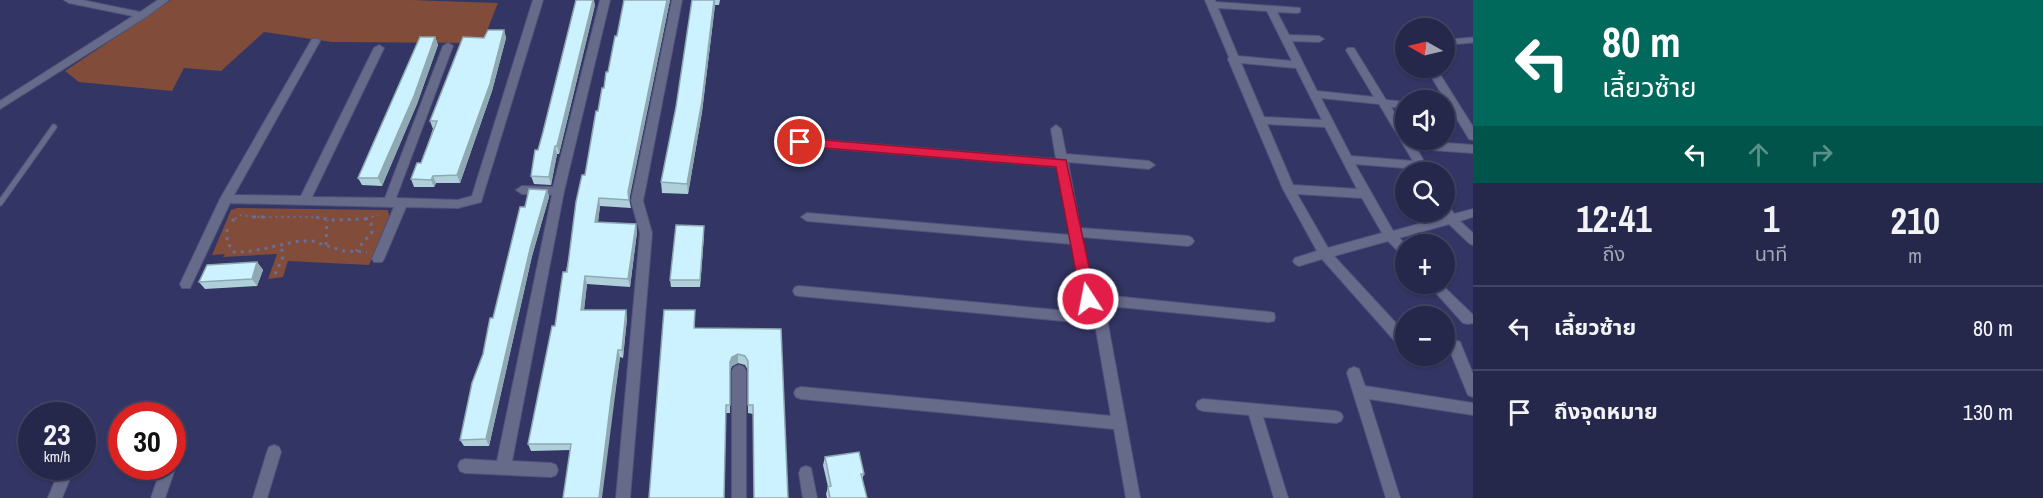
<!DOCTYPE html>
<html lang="th">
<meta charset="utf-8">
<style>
:root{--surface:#26284b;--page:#2e3052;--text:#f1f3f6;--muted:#a4a6b5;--line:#424463}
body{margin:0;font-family:"Archivo Narrow","Noto Sans Thai",sans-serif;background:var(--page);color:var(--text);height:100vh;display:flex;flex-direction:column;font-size:22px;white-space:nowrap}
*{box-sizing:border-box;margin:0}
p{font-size:20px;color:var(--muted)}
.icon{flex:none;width:33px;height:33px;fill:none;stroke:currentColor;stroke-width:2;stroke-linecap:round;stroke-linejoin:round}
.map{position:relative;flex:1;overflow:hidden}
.panel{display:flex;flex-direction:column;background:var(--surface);width:570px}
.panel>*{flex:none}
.guide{background:#00695c;color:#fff;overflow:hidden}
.needle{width:39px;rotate:278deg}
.fabs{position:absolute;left:1395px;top:18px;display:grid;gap:12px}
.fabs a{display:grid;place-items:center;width:60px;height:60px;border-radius:50%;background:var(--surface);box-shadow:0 2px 4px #0004,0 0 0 2px var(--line);font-size:30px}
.speed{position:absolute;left:18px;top:402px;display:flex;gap:12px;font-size:30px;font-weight:700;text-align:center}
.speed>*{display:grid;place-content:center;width:78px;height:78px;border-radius:50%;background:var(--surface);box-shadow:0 2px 4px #0004,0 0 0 2px var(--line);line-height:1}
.speed small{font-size:15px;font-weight:400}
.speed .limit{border:9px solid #d22;background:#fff;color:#111}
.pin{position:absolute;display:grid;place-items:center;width:51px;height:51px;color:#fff;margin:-26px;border:3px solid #fff;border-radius:50%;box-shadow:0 2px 6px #0007}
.me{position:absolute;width:66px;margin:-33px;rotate:349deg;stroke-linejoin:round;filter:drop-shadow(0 0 4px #0008)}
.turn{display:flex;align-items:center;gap:21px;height:126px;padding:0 30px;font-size:27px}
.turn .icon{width:78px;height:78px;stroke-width:2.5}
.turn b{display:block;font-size:42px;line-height:51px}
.lanes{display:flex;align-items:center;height:57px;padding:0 30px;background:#0003;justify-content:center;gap:30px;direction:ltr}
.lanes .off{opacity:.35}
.eta{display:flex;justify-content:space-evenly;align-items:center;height:102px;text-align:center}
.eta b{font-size:36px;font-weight:700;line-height:42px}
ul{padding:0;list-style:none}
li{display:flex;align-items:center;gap:18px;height:84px;padding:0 30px;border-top:2px solid var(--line)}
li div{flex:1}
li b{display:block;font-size:22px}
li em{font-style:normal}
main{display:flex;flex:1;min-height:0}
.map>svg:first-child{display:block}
.green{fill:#814c3a}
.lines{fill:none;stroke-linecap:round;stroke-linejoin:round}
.lane-casing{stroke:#51537c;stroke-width:7}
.street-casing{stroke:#51537c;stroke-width:2}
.path-far1{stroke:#6b6d91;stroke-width:2;stroke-dasharray:2 4;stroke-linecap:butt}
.path{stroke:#6b6d91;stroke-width:3;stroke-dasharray:3 5;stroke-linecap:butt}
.lane{stroke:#676b8a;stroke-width:5}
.street{fill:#676b8a;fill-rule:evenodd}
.wall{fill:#afd0db}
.shaded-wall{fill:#8fa9b2}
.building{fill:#ccf2ff;stroke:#8fa9b2;stroke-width:1.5}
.route{fill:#e11d48;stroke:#92132f;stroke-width:1.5}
</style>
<main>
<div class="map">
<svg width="1473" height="498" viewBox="0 0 1473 498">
<rect width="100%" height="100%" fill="#333564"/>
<path class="green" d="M171,0H411L498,3L482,43L332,42L264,32L221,71L184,68L172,91L79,82L65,71Z
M237,208L388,210L389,216L369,265L288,261L283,277L268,279L277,254L223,257L225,254L212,255L231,210Z"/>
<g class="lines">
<g class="lane-casing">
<path id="lane" d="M1450,42L1473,40
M0,203L54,127"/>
</g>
<g class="street-casing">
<path id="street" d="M64,0H82L140,12L158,0H169L146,17L0,109V101L133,16L69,3Z
M533,0H543L481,202L458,208L406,207L384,259L382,262H374L372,259L394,207L230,203L190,288H182L180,284L220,199L312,39H318L320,41L234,195L301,196L374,48L379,45L384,48L312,197L385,198L443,46L448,43L453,46L396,198L458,200L472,196Z
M600,0H610L564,191L512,461L551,463L556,465L558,470L556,475L551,477L465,473L460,471L458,466L460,461L465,459L497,461L552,195L522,194L516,190L522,186L553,187Z
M672,0H682L643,201L652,233L630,498H616L640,233L631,201Z
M1205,0H1215L1216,2L1300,8V12L1297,13L1277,12L1289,35L1319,36L1324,39L1319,42L1292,41L1317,91L1374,97L1346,50L1348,48H1354L1386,100L1406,102V108L1391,107L1406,131V140L1473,145V153L1417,149L1430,172H1420L1417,169L1355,164L1393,231L1444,217L1441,212H1444V203L1448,204L1454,214L1473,209V217L1460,221L1473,233V245L1469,243L1449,224L1399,238L1406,244V257L1402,255L1388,241L1334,256L1406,334V349L1401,348L1322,259L1299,266L1295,264L1293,261L1295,258L1317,251L1283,189L1228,59L1229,57ZM1218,8L1267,11L1292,61L1238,56ZM1241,63L1296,68L1322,120L1264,117ZM1321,98L1379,104L1413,161L1351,156ZM1267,124L1325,127L1357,189L1293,185ZM1297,194L1362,198L1382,233L1328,248Z
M1426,68H1436L1473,127V140L1469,139Z
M1056,125L1061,129L1066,154L1149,161L1155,165L1149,169L1068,162L1080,228L1188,236L1192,238L1194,241L1192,244L1188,246L1082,237L1093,294L1269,312L1274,313L1275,317L1274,321L1269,322L1099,305L1107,319L1140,498H1126L1114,429L801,399L796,397L794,393L796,389L801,387L1111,416L1095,324L799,296L795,295L793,291L795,287L799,286L1090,313L1082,299L1072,244L807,221L801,217L807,213L1070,235L1058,167L800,146L795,142L800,138L1056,159L1051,129Z
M1428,284H1441L1473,315V323L1468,324L1463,323Z
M1455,340L1460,342L1473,374V397L1468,395L1448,346L1450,342Z
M739,365L744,367L746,371V498H732V371L734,367Z
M1354,367L1359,369L1365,386L1473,403V415L1369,399L1400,498H1386L1347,373L1349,369Z
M1203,399L1336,411L1341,413L1343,417L1341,421L1336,423L1263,417L1288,498H1274L1249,415L1203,411L1198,409L1196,405L1198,401Z
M274,445L279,447L281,452L267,498H253L267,452L269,447Z
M172,460L176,466L165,498H151L162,466H172Z
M61,466H75L62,498H48Z
M806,466L811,468L817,498H803L799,473L801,468Z"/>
</g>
<path class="path-far1" d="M235,219L240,215C268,220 297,214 325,219
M366,219L378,215"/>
<path class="path" d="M253,217H269
M316,217L333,220L365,219L371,224L372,232L356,251
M365,219L371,217
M232,221L237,217
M227,229V242L234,252L253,251L299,241H312L344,251L367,252
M326,245L327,220
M275,274L283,257L281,245"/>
<use href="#lane" class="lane"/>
<use href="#street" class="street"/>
</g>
<path class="wall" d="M624,0H670L629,199L631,208L600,206L598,222L636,224L637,232L630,287L587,284L584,310H626L627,318L623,358L620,357L613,406L570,450L531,451L528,444L555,326L598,111L617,36Z
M692,0H720L719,5H715L702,112L688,194L662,193L661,182L676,107Z
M595,5L559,154H557L551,185L534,184L531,176L538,150Z
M504,30L506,38L492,91L460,183H436L434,187H414L411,179L421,163L433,129L430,121Z
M435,37L438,45L417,104L382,186L362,185L358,178Z
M547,190L549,197L532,256L489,446H464L460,440L493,318L525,207Z
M704,234L700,287H671L670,280Z
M257,262L263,270L257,286L205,289L199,282Z
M664,310H695V328L781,329L753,414L748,413V370L745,365L738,363L732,366L730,371V413H726Z
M825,457L864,474L862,480L867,498H827L826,494L828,487L823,465Z"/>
<path class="shaded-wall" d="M593,0H594L595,5L559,154L557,146Z
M667,0H670L629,201L628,192Z
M714,0H715V5L702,112L688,194L687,184Z
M504,30L506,38L492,91L460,183L457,175Z
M435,37L438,45L417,104L382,186L378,178Z
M555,146L557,154L551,185L549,177Z
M433,176L436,183L434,187L431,180Z
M547,190L549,197L532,256L489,446L486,439L530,249Z
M599,198L600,206L597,230L595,222Z
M636,224L637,232L630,287L628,279Z
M704,226V234L700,287V280Z
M257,262L263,270L257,286L252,279Z
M585,276L587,284L583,318L581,310Z
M626,310L627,318L623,358L622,350Z
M618,350L620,357L602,498H599L611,399Z
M738,354V363L732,366L730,371V413V362L732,357Z"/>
<path class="building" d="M576,0H593L557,146H555L549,177L531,176L535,150H538L543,132Z
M624,0H667L628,192L629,200L599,198L595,222L636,224L628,279L585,276L581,310H626L622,350H618L611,399L599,498H563L571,444H528L552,326H555L563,272H567L576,202L582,175H585L596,111H598L602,88H604L606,72H608L615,36H617Z
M692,0H714L702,101L687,184L661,182L676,107Z
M488,30H504L490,84L457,175L433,176L431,180L411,179L417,163H421L437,121H430L463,37L484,38Z
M420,37H435L414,96L378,178H358Z
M529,189L547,190L530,249L486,439L460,440L472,383L483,354L490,318H493L520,207H525Z
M676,225L704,226L700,280H670Z
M257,262L252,279L199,282L207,265Z
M664,310H695L694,328L781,329L788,498H754L753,405H748V361L745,356L738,354L732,357L730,362V405H726L724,498H649Z
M859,452L864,474H861L867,498H830L828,487L831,486L825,457Z"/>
<path class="route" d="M800,138L1066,160L1096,299L1093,303H1083L1081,299L1056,167L800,146L794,142Z"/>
</svg>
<div class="fabs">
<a><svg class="needle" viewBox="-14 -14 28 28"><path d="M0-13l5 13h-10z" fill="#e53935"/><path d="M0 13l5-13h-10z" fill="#a4a6b5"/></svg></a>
<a><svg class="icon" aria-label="sound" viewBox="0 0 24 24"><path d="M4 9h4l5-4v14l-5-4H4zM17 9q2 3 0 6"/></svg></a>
<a><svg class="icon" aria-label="search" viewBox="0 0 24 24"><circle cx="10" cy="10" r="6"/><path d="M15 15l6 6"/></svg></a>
<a>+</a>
<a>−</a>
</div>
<div class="speed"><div>23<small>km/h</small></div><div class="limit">30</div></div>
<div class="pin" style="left:800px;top:142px;background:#d93025"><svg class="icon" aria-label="arrive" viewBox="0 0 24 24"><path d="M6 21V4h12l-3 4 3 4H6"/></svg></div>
<svg class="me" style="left:1088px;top:299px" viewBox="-20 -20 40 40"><circle r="17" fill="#e11d48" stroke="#fff" stroke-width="3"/><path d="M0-11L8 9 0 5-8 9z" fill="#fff"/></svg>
</div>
<section class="panel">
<div class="guide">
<div class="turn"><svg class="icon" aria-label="left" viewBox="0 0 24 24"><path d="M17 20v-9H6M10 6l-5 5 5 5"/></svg><div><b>80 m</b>เลี้ยวซ้าย</div></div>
<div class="lanes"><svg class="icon" aria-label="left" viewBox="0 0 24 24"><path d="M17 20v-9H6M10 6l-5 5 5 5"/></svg><svg class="icon off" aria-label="ahead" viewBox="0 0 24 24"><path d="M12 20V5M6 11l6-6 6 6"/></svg><svg class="icon off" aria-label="right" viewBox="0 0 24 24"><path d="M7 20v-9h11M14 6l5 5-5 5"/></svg></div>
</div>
<div class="eta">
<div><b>12:41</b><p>ถึง</p></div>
<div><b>1</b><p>นาที</p></div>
<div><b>210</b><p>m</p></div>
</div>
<ul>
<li><svg class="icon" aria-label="left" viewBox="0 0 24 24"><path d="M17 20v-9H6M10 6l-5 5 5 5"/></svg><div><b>เลี้ยวซ้าย</b></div><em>80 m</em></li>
<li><svg class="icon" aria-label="arrive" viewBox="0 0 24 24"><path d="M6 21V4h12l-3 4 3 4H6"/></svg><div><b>ถึงจุดหมาย</b></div><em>130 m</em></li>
</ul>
</section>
</main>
